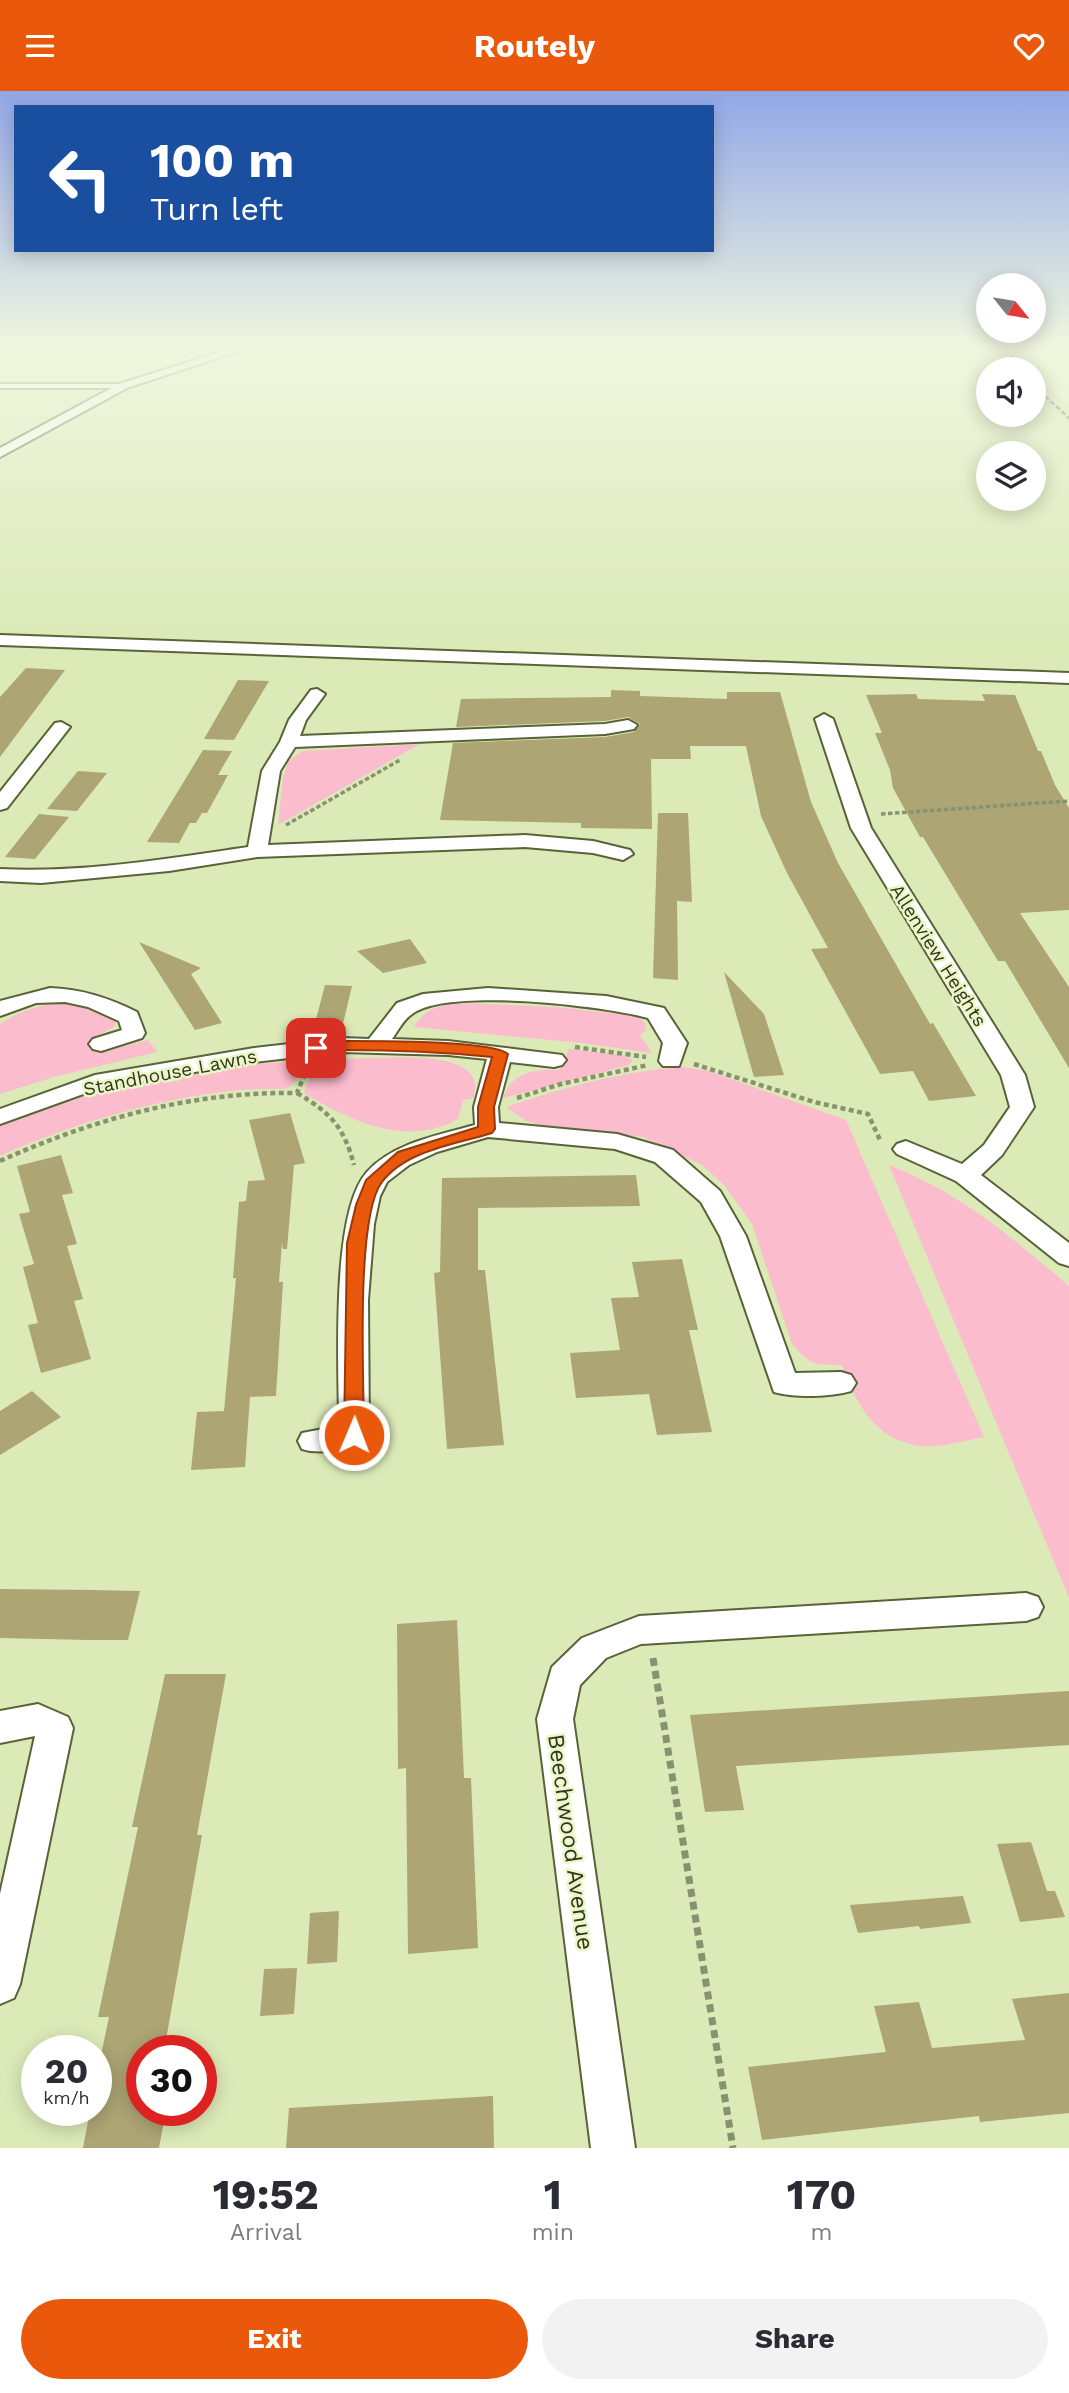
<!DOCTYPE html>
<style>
:root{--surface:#fff;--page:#f2f2f3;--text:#2b2b33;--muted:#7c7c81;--accent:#ea580c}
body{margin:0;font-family:"Work Sans",sans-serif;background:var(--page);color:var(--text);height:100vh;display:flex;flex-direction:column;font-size:26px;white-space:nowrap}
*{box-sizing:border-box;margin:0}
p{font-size:23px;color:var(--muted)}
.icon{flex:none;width:38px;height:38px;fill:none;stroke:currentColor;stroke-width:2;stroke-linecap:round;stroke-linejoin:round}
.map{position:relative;height:2057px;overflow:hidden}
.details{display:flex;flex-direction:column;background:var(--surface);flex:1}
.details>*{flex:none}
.banner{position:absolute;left:14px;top:14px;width:700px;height:147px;border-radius:0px;box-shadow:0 4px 18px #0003;background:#1a4fa0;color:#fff;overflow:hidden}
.needle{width:46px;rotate:120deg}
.tools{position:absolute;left:976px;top:182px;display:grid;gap:14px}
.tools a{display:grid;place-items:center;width:70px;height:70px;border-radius:50%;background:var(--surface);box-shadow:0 4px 18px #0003;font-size:35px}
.speed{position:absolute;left:21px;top:1944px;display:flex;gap:14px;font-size:35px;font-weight:700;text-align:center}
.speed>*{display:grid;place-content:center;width:91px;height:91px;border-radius:50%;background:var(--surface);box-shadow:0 4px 18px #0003;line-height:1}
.speed small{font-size:18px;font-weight:400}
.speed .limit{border:10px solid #d22;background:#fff;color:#111}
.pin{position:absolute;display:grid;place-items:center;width:60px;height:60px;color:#fff;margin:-30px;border-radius:14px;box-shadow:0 4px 10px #0006}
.me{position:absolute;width:77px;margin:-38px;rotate:1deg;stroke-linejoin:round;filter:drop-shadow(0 0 5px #0008)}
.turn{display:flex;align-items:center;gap:24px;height:147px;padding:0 21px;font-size:32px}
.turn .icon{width:91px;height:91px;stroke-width:2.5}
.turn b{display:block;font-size:49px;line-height:60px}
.eta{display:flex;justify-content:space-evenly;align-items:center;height:119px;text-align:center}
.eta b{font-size:42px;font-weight:700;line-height:49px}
.button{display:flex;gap:14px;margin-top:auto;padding:14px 21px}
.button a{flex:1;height:80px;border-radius:42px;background:var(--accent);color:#fff;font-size:28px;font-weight:700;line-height:80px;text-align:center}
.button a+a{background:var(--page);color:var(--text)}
header{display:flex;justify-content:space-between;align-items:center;height:91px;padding:0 21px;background:var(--accent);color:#fff;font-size:32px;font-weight:700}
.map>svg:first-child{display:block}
.built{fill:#d0dfa6}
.green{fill:#fbbcce}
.building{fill:#ada574}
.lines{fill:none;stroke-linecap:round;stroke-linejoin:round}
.lane-casing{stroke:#596337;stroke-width:4}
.street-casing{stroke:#596337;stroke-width:4}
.path-far2{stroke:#89926f;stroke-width:3.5;stroke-dasharray:4.5 2.5;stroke-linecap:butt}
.path-far1{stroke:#89926f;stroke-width:4.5;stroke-dasharray:5 3.5;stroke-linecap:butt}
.path{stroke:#89926f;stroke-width:7;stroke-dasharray:8 5;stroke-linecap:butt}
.lane{fill:#fff;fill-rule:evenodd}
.street{fill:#fff;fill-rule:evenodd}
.rail{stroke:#50573e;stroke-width:2.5;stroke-dasharray:5 2.5;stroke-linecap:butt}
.route{fill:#ea580c;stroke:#983908;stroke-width:2}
.labels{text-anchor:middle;stroke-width:5;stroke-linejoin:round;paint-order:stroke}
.street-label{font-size:19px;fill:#313623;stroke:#eaf7c5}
.near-street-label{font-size:23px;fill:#313623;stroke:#eaf7c5}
</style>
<header><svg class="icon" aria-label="menu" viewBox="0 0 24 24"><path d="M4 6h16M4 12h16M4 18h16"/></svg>Routely<svg class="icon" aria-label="heart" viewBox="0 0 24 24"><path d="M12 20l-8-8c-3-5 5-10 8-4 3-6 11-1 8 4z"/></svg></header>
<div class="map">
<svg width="1069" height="2057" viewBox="0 0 1069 2057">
<rect width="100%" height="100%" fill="#dceab8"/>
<path class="built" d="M986,253H1008L1030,278H1009Z
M1034,282L1069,316V332L1034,302Z"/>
<path class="green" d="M420,653L278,734L283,688L288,670L303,660Z
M75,911L109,922L117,929L114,936L91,948L100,962L148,949L157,961L54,986L0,1003V933C25,917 46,912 75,911Z
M459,912L556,916L637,925L645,932L646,939L640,944L652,962L582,952L414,936C426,917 437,915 459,912Z
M569,958L622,964L633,969L629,974L503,1007C512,981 535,978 559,979Z
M368,967C393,967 466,960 475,991C476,995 474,1003 474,1007L463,1009L458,1028C407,1057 350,1030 304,1002L316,969Z
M282,971L302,974C293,1004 285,997 258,998C179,1001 72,1032 0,1065V1035L79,1007L139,993L235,975Z
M683,976L709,980L846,1029L984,1346C967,1349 936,1358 920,1355C873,1348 857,1313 842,1274C815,1274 810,1274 792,1253L752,1133L725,1095L702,1074L643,1046L548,1036L526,1030L506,1016C563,997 622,980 683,976Z
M889,1074C960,1102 1012,1146 1069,1195V1507Z"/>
<path class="building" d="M26,577L65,579L0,666V606Z
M238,589L269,590L234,649L204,648Z
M611,599L640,600V605L727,608V601H780L811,711L838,772L930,933L933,932L976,1005L929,1010L913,980L880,983L811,858L828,857L787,782L761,725L746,655H690L691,668H651L652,738L581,737V732L440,729L453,652L605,646L634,641L640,633L628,626L605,630L456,636L461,608L611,606Z
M916,603L918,608L985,610L982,603L1015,604L1038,660H1041L1055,694L1069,717V819L1020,822L1069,896V977L1005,870H998L923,746H920L893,697L890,679L875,642H882L866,604Z
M203,659L232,660L218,684H228L207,722H202L196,732H190L179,752L147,751Z
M78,680L107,682L77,720L47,718Z
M658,722H688L692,811L677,810L678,889L653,887Z
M39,723L69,726L35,768L5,766Z
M410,848L427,872L383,882L357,860Z
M139,851L201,877L191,883L222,932L195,939Z
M724,881L764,923L784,984L754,986Z
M325,894L352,895L342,937L314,936Z
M290,1022L305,1072L294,1074L287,1158H283L282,1152L279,1191H283L276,1305L250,1306L245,1376L191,1379L197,1321L224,1320L236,1187H233L239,1111L246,1110L248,1090L265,1089L249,1029Z
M61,1064L73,1102L62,1104L77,1153L67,1155L83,1208L74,1210L91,1268L41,1282L28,1234L38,1232L23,1176L34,1173L19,1123L30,1121L17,1075Z
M636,1084L640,1115L478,1117V1179H485L504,1354L447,1358L434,1182L440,1181L442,1087Z
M682,1168L698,1239H689L712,1341L657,1344L649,1303L576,1307L570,1262L620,1259L611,1207L639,1206L632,1171Z
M32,1300L61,1326L0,1364V1320Z
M0,1498L93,1499L140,1500L128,1549H88L0,1547Z
M457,1529L464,1687H471L478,1857L408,1863L406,1677L398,1678L397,1533Z
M165,1583H226L197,1744H202L164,1960H142V2020H166L159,2057H83L90,2020H96V1988L109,1926H98L138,1736H132Z
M1069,1600V1654L736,1675L744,1719L705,1721L690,1624Z
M1031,1751L1047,1800H1055L1065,1826L1020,1831L997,1753Z
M963,1805L971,1832L920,1838L919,1835L858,1842L850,1814Z
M339,1820L337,1871L307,1873L310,1822Z
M297,1877L294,1923L260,1925L264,1878Z
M1069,1902V2022L980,2031L979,2025L762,2049L748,1976L886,1961L874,1915L919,1911L932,1957L1025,1949L1012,1908Z
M493,2005L494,2057H286L289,2017Z"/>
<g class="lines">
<g class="lane-casing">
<path id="lane" d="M0,293H123L126,295L123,297H0Z"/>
</g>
<g class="street-casing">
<path id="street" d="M245,253H260L127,297L0,366V357L119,293Z
M0,544L1069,582V592L0,554Z
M317,598L325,603L306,629L300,645L605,633L628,629L637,634L634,638L605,643L295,656L280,680L268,754L525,744L593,750L630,759L633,763L623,769L593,762L525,756L257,766L169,780L41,792L0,790V778C83,782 166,768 248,756L262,680L280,651L289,629L311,599Z
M824,623L833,628L871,737L1025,984L1034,1016L1002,1064L981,1084L1069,1152V1175L1059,1172L956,1090L897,1063L893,1058L897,1053L906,1050L962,1073L984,1054L1010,1016L1001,984L851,737L815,628Z
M61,631L70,636L7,717L0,719V701L55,632Z
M50,897C82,898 109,907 137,921L145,942L142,947L101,960L93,958L89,953L93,948L122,939L119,930L88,916L65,911L36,912L0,925V910Z
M488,897L606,905L664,917L687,952L679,975H663L659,970L663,952L648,927C604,915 448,896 412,923C403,929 398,940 392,948L448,950L562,964L566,969L562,974L554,976L510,971L498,1016L499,1032L617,1043L673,1059L720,1100L746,1145L795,1282L841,1281L851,1284L856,1292L851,1300C830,1306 795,1307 774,1301L720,1145L701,1111L655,1071L615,1058L488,1046L437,1061L409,1074L387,1091L380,1105L374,1133L368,1209L369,1344L365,1352C346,1358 321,1364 302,1358L298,1350L302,1342L339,1335C339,1278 330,1122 367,1081C393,1052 439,1044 475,1034L474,1016L487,968L448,964L342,961L254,971L100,997L0,1033V1018L95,984L254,957L342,947L369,948L397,912L423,903Z
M1026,1502L1038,1506L1043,1516L1038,1526L1026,1530L641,1553L606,1567L580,1594L573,1628L635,2057H591L537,1628L552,1576L582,1547L639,1525Z
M38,1613L68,1626L73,1637L20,1893L14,1907L0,1913V1803L35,1645L0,1652V1620Z"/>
</g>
<path class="path-far2" d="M881,723L1069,710
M286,734L400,669"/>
<path class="path-far1" d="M575,956L646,966
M694,973L814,1011L868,1023L881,1051
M297,1002C331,1022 344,1036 354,1074
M517,1007L561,993L648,974
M0,1070C93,1028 194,1000 297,1002L306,980"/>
<path class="path" d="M653,1567L733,2057"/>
<use href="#lane" class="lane"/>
<use href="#street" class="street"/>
<path class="rail" d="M1001,253L1025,278
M1034,295L1069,327"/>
</g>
<linearGradient id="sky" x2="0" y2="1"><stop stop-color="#92a7e8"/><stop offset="0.47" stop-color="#eff6df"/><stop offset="1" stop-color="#eff6df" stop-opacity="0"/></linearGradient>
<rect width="1069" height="541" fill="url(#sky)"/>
<path class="route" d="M342,950C369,950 493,949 508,963L494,1016L495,1038L492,1042C457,1053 406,1059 382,1091C355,1126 364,1294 364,1344L361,1350L354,1352L347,1350L344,1344L347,1152L356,1114L366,1089L398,1061L478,1036V1016L492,966C443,961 393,959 344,959C333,959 317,965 308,957L316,952Z"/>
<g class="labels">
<g class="street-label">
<text transform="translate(939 864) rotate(58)" y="7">Allenview Heights</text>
<text transform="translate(170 981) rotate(-11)" y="7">Standhouse Lawns</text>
</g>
<g class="near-street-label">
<text transform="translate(571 1751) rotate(82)" y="8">Beechwood Avenue</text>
</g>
</g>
</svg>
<div class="tools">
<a><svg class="needle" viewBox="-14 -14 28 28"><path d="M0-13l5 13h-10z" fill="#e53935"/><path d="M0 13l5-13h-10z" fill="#7c7c81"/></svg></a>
<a><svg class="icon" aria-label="sound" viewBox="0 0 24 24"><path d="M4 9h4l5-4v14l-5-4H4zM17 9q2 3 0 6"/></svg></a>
<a><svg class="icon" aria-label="layers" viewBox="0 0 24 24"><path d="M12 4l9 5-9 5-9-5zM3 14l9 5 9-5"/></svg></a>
</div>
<div class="speed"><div>20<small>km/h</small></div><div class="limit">30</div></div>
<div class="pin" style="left:316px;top:957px;background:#d93025"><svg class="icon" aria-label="arrive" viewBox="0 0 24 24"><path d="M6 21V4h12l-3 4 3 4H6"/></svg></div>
<svg class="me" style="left:354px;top:1344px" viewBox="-20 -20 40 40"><circle r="17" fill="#ea580c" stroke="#fff" stroke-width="3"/><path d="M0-11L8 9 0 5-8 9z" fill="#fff"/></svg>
<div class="banner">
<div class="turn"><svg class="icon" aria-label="left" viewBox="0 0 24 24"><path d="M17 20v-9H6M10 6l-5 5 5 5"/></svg><div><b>100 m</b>Turn left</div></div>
</div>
</div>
<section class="details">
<div class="eta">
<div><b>19:52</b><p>Arrival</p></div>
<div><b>1</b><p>min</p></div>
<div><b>170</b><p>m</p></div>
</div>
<div class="button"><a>Exit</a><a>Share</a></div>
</section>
